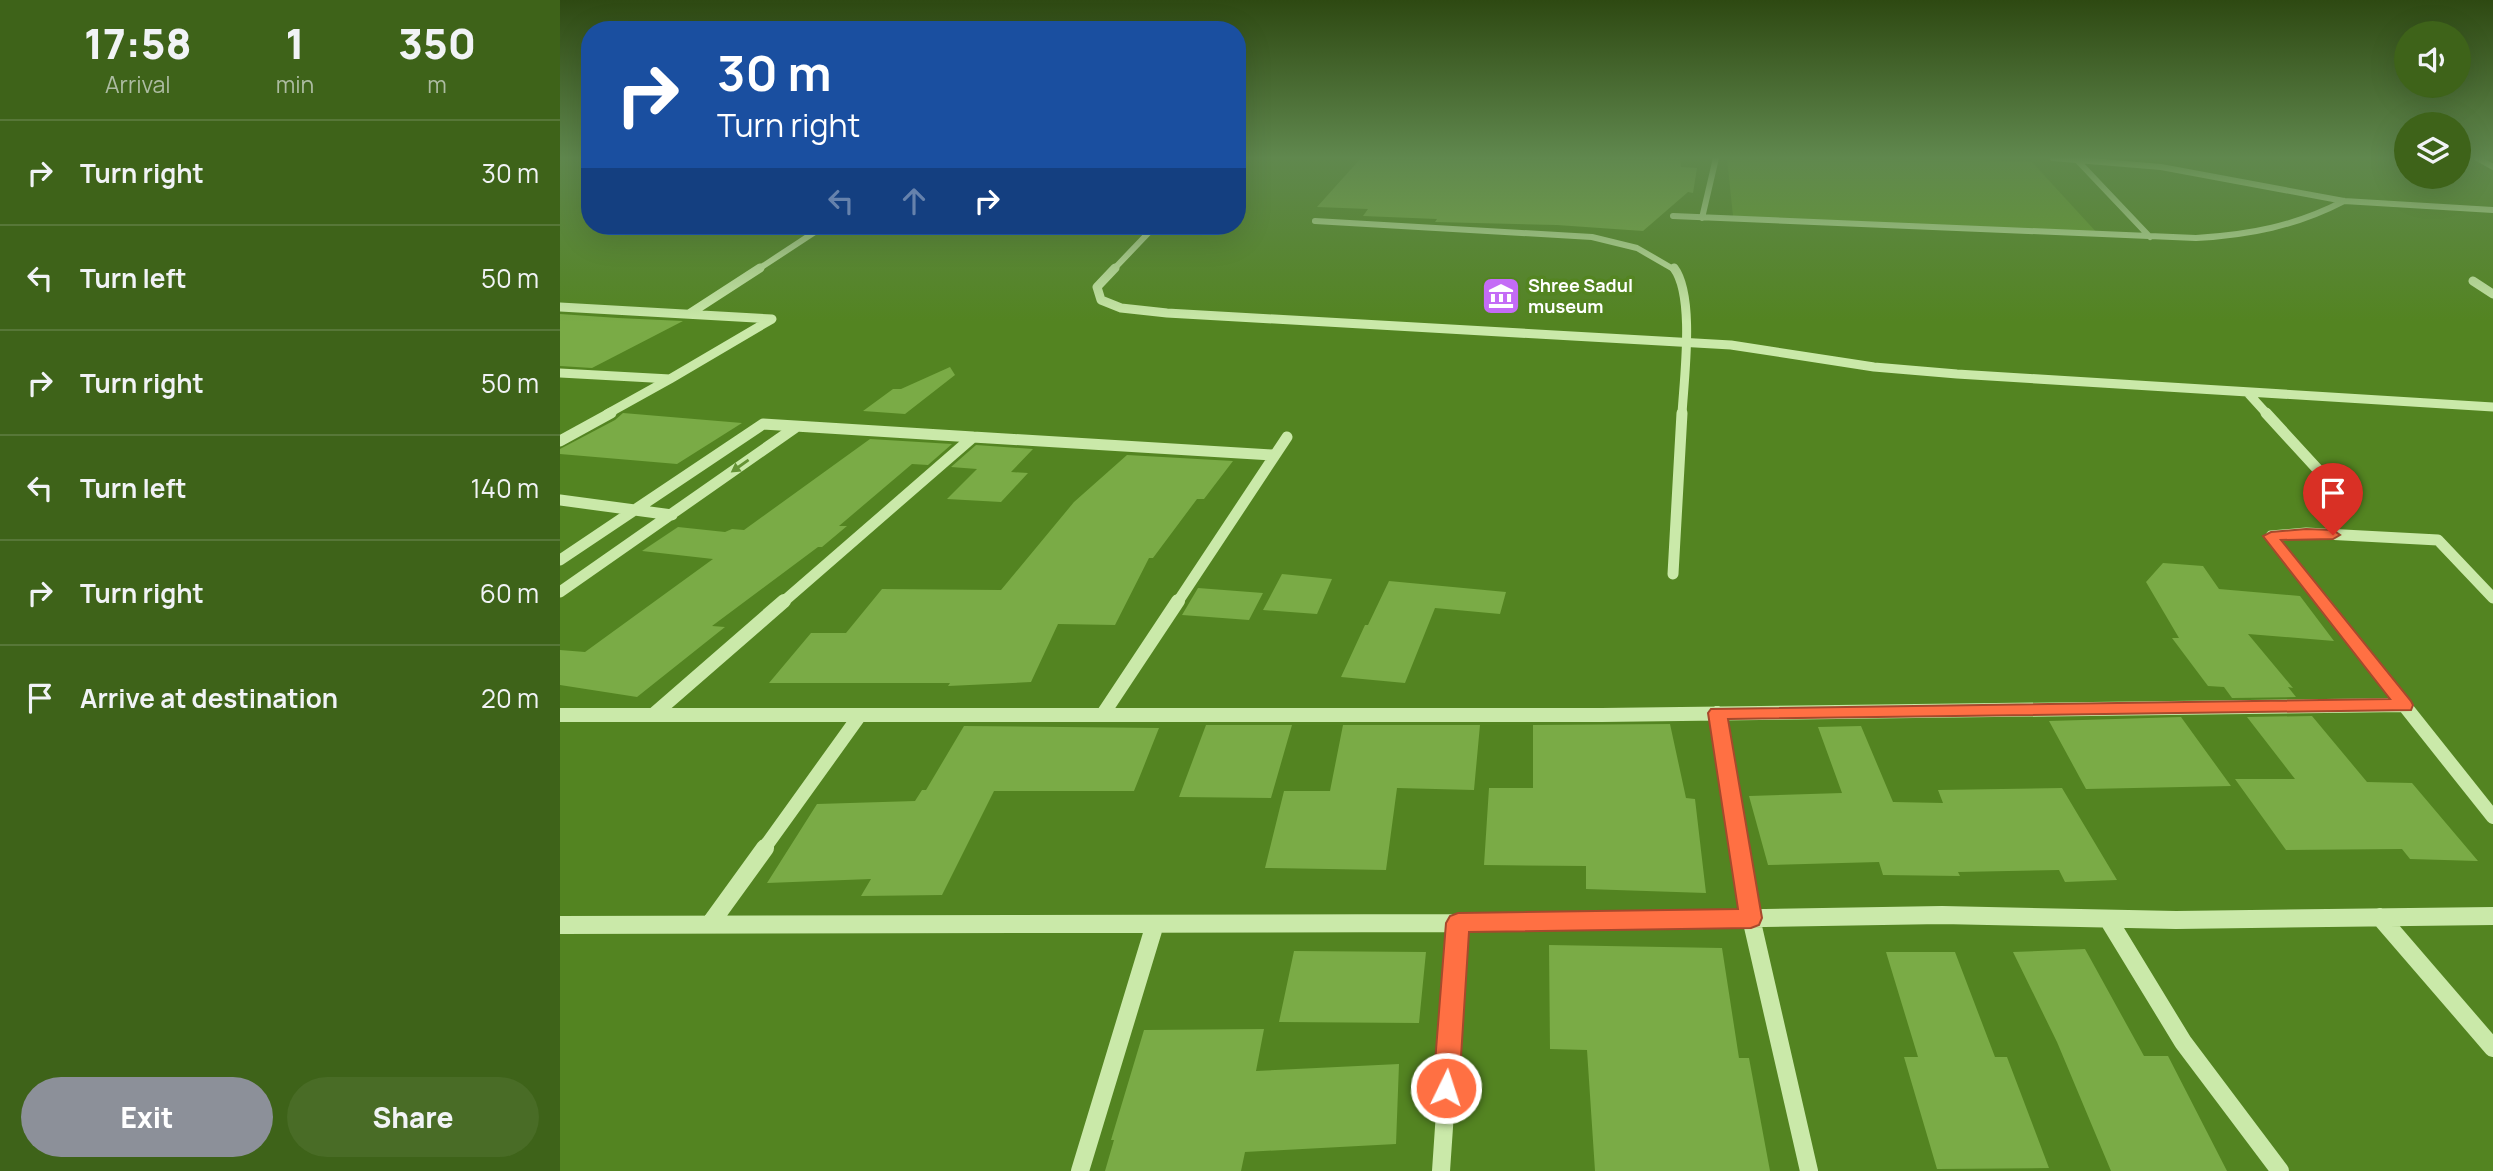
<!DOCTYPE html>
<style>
:root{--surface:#3e6319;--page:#496c26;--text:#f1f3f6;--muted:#adbca2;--line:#577738;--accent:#8c9099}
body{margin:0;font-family:Manrope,sans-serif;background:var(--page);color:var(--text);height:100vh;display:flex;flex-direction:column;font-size:26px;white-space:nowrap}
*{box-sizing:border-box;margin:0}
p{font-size:23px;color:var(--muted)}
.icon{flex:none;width:38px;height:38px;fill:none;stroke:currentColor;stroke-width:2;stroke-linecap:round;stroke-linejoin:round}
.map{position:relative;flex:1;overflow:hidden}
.drawer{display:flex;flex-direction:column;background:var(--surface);width:560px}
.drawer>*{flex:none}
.guide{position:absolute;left:21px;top:21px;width:665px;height:214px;border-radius:28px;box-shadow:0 7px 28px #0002;background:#1a4fa0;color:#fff;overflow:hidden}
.tools{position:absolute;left:1834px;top:21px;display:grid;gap:14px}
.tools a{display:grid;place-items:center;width:77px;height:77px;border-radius:50%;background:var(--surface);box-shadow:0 7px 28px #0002;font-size:35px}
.pin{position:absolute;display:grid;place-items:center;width:60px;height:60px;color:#fff;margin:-72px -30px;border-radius:50% 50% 50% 0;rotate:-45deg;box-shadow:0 0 7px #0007}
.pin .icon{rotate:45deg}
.me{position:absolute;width:77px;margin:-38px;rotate:4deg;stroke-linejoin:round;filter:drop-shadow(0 0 5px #0008)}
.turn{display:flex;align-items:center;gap:24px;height:147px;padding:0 21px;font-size:32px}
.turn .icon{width:91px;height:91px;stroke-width:2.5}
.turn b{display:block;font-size:49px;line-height:60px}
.lanes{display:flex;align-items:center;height:66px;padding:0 21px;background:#0003;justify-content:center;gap:35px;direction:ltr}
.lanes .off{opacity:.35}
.eta{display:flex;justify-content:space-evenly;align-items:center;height:119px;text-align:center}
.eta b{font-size:42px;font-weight:800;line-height:49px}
.button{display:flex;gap:14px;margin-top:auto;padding:14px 21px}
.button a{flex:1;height:80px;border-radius:42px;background:var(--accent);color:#fff;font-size:28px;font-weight:800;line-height:80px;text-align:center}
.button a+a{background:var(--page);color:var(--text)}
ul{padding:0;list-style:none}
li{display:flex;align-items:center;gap:21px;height:105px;padding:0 21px;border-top:2px solid var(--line)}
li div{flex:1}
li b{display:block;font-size:26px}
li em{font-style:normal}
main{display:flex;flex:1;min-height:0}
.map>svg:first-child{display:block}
.green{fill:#669c2b}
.building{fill:#7aab46}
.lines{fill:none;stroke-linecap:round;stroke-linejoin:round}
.minor-far4{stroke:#cae9a9;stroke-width:6}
.minor-far3{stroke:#cae9a9;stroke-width:9}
.minor-far2{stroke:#cae9a9;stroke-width:11}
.minor-far1{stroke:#cae9a9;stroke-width:14}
.minor{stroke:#cae9a9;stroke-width:18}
.oneway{fill:#659335}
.route{fill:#ff7043;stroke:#a6492c;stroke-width:2}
.labels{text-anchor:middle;stroke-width:7;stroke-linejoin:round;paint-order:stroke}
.far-poi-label{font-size:18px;font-weight:bold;fill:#fff;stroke:#538421;text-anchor:start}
</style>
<main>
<section class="drawer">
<div class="eta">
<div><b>17:58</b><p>Arrival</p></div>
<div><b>1</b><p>min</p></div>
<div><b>350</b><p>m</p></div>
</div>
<ul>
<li><svg class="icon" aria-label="right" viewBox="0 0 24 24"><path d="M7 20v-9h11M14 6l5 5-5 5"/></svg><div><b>Turn right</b></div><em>30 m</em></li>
<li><svg class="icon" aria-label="left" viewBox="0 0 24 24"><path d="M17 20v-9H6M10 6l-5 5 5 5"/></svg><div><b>Turn left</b></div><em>50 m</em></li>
<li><svg class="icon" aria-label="right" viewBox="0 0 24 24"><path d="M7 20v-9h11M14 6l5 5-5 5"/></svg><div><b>Turn right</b></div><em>50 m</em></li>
<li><svg class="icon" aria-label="left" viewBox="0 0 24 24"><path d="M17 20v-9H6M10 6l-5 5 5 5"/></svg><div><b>Turn left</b></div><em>140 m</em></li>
<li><svg class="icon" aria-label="right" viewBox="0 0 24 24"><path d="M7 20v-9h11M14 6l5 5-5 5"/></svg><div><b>Turn right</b></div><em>60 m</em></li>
<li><svg class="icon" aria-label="arrive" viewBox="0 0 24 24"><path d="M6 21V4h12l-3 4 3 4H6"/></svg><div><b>Arrive at destination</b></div><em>20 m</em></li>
</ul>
<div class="button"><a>Exit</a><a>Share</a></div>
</section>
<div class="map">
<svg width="1933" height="1171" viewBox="0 0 1933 1171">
<rect width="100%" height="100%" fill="#538421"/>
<path class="green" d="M1167,158H1360L1472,162L1539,235L1173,216Z"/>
<path class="building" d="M801,158H1120L1121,167L1137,168L1133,193L1128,192L1083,231L997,225L875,222L877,219L803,216L808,209L757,207Z
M0,314L58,318L123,321L32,368L0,366Z
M390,367L395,375L345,414L303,411L333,389H341Z
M63,413L182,423L117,464L0,454V449L55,420Z
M310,439L392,444L368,465L352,464L279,526H287L262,547H258L152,626L165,627L77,697L0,685V650L25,652L153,559L82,551L118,527L165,532L172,529L184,530Z
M416,445L473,449L451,472L468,473L441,502L387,499L417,469L391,467Z
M567,455L673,461L644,499H637L593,558H589L555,625L498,624L471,682L388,686L390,683H209L251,633H286L322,589L441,590L514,502Z
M1603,563L1643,566L1659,589L1740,596L1774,641L1688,634L1733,688L1728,687L1736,697L1672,698L1664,687L1648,686L1612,638H1619L1586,582Z
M722,574L772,579L757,614L703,610Z
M829,581L946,592L940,614L875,608L845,683L781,677L805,625H808Z
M638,588L703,593L689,620L622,615Z
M1752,716L1807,782L1852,783L1918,861L1850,859L1842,849L1726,850L1675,779H1735L1687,717Z
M1621,717L1671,786L1526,789L1489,721Z
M1110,724L1126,798L1135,799L1146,893L1026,889V866L924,865L929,788H973V725Z
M646,725H732L711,798L619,797Z
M783,725H920L914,790L837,788L826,870L705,868L724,791H770Z
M404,726L599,728L574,791H434L382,895L301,896L311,879L207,883L257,804L355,801L362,790H366Z
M1301,726L1333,802L1383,803L1378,790L1502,788L1557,880L1505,882L1499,870L1398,872L1400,876L1323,875L1319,862L1208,865L1189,796L1282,793L1258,727Z
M989,945L1162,948L1179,1058H1189L1210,1171H1035L1027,1050L990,1049Z
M1525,949L1584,1056H1608L1667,1171H1551L1497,1042L1453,952Z
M734,951L866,952L859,1023L719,1022Z
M1326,952H1395L1435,1057H1447L1489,1168L1377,1169L1344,1057H1358Z
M704,1029L696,1071L839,1064L836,1144L685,1152L681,1171H545L554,1140H551L584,1030Z"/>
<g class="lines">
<path class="minor-far4" d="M1493,158L1601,167L1784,201L1933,210
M1917,158L1933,167
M1516,159L1590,237
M1113,216L1636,238C1689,235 1736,226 1784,201
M1142,218L1156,158
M755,221L1032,237L1077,248L1115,270
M197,270L264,226
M553,270L595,226"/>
<path class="minor-far3" d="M555,268L537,287L541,300L561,308L607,313L1171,345L1314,367L1397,374L1933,407
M1114,268C1135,296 1124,378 1122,414
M1913,281L1933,294
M0,307L212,319L110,379
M129,314L200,268
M0,373L110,379L47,414
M1687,392L1707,414"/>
<path class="minor-far2" d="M1706,413L1783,497
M0,441L51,413
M0,500L112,515
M0,560L203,424L413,437
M1113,574L1122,413
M0,592L236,427
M222,603L413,437L713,455
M617,603L727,437
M1764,603L1711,536L1746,533L1878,540L1933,598"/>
<path class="minor-far1" d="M1762,601L1844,705
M1157,713L1180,850
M543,714L618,601
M0,715H1042L1844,705L1933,817
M93,715L224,601
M203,850L300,715"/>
<path class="minor" d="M1179,848L1191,918L1249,1171
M1820,917L1933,1048
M1548,919L1623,1042L1720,1171
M150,924L205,848
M0,925L898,923L1382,915L1616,920L1933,916
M520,1171L595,924
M881,1171L898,923"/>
</g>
<defs><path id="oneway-solid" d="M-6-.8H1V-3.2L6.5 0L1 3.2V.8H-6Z" transform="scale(1.75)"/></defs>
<use class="oneway" href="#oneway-solid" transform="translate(180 466) rotate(145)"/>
<linearGradient id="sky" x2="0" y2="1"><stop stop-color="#2e4912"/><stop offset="0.49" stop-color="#60884e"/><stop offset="1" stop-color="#60884e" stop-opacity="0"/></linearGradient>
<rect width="1933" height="322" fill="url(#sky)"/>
<path class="route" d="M1746,529L1773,530L1780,535L1773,539L1721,540L1851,701L1853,705L1851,710L1168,719L1202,918L1199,925L1191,928L909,932L899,1088L896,1097L886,1101L877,1097L873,1088L886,923L890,916L898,913L1178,909L1148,713L1151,709L1830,699L1703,536L1711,532Z"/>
<defs>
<g id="museum-square" transform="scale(2.0125)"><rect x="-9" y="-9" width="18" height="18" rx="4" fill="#c46bf6" stroke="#538421"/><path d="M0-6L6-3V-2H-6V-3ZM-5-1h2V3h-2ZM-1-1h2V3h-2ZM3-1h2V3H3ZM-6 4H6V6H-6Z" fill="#fff"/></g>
</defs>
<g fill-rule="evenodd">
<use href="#museum-square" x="941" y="296"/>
</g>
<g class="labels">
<g class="far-poi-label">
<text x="968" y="292">Shree Sadul<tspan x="968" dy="21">museum</tspan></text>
</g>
</g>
</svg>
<div class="tools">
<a><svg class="icon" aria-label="sound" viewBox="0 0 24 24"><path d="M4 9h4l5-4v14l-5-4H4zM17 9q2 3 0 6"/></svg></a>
<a><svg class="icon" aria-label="layers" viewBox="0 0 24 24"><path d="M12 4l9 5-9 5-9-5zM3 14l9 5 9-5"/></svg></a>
</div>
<div class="pin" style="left:1773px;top:535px;background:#d93025"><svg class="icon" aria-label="arrive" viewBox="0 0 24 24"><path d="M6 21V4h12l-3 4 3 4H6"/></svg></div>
<svg class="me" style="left:886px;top:1088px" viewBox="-20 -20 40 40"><circle r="17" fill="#ff7043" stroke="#fff" stroke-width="3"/><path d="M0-11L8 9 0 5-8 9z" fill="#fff"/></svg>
<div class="guide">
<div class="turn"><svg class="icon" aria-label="right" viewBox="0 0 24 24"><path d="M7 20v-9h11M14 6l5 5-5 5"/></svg><div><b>30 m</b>Turn right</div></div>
<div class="lanes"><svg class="icon off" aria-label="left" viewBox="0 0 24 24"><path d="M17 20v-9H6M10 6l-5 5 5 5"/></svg><svg class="icon off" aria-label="ahead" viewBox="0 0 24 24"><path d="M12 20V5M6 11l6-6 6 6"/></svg><svg class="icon" aria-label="right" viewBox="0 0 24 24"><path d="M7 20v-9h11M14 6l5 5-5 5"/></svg></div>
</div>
</div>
</main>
